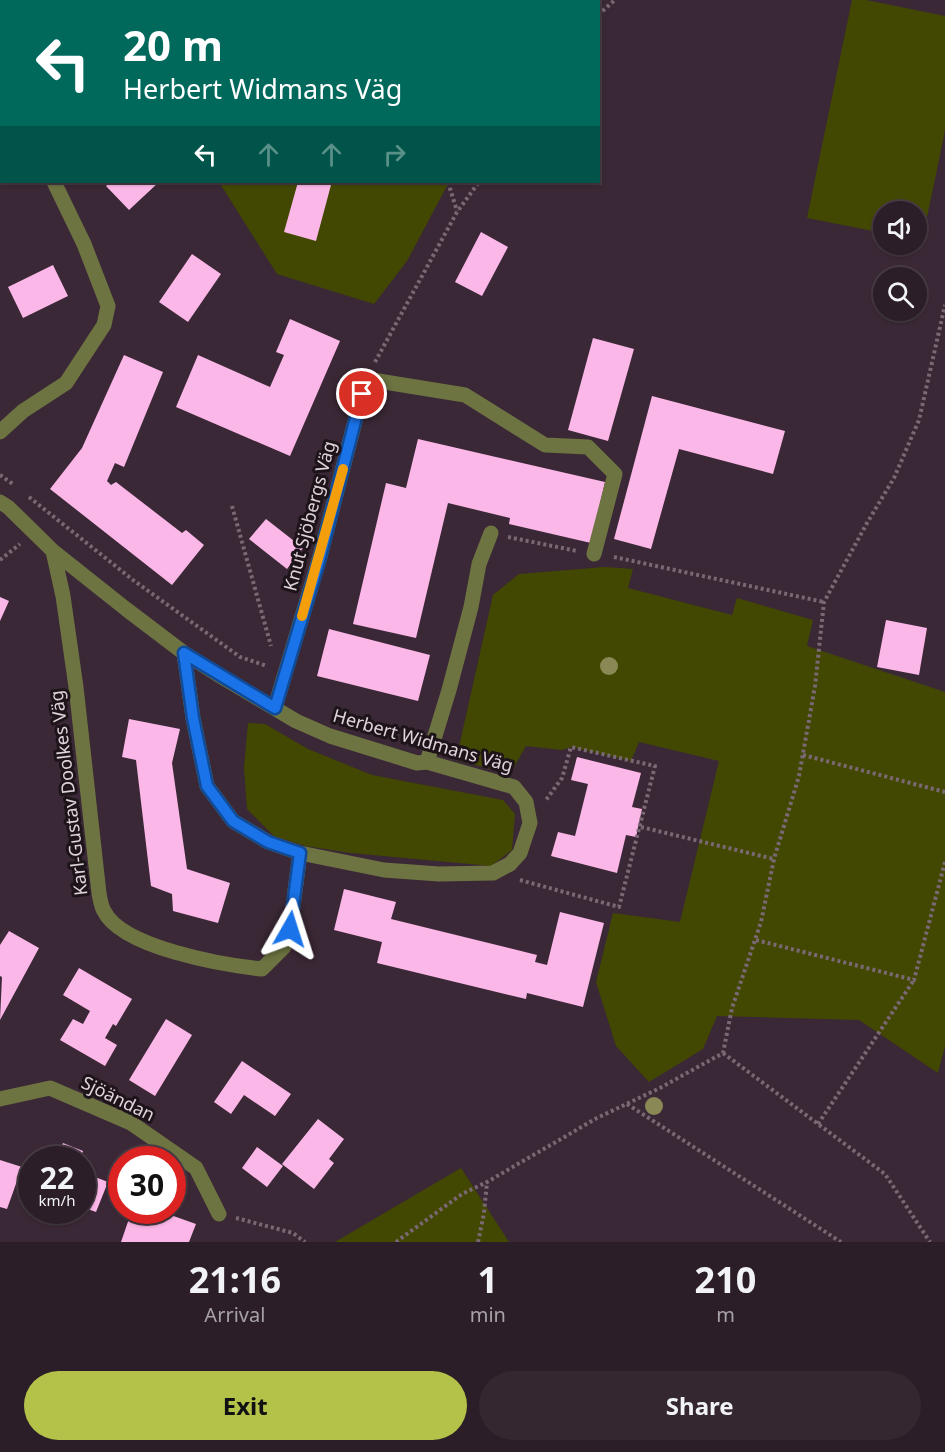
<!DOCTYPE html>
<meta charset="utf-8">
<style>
:root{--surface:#2c1e28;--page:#342730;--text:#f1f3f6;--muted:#a6a2a8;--line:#483c45;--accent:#b5c24a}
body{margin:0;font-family:"Noto Sans",sans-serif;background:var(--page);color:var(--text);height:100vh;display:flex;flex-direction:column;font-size:22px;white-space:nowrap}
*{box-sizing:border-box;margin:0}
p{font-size:20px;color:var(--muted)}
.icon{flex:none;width:33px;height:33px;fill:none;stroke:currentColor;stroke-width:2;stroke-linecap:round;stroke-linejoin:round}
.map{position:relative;height:1242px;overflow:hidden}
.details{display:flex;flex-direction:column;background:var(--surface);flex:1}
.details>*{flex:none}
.guide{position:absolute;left:0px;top:0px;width:600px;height:183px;box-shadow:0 2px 4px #0004,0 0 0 2px var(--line);background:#00695c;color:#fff;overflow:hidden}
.controls{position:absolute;left:873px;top:201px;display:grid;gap:12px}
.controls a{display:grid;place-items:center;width:54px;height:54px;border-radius:50%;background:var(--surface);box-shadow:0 2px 4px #0004,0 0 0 2px var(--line);font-size:30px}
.speed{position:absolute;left:18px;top:1146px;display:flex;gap:12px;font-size:30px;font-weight:700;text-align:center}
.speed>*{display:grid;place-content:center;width:78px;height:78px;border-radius:50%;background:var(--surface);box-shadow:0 2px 4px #0004,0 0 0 2px var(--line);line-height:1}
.speed small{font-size:15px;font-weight:400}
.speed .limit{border:9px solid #d22;background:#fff;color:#111}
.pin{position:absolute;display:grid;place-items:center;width:51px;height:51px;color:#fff;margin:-26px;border:3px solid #fff;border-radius:50%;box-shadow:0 2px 6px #0007}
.me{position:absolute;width:66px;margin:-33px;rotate:6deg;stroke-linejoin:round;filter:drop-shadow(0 0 4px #0008)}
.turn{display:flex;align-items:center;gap:21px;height:126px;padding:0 24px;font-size:27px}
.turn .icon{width:78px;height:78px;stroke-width:2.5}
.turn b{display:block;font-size:42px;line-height:51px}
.lanes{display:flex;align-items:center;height:57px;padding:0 24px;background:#0003;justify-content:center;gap:30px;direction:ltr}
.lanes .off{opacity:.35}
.eta{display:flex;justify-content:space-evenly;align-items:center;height:102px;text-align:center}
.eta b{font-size:36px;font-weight:700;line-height:42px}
.primary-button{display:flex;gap:12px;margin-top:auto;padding:12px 24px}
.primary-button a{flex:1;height:69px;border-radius:36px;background:var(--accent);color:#111;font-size:24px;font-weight:700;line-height:69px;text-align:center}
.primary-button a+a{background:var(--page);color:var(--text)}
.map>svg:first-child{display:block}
.green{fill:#424801}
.building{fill:#fcb7e9}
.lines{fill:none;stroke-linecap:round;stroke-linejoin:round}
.path{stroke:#7a6975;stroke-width:4;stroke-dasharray:3 3;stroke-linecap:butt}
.minor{stroke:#6d7441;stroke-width:15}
.tree{fill:#8a8955}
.route-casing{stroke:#114b97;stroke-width:15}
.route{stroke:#1a73e8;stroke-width:10}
.slow{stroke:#f59e0b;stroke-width:10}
.labels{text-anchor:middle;stroke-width:6;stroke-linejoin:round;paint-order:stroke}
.street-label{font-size:18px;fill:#e0d3dc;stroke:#1d141a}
</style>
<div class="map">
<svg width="945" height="1242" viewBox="0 0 945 1242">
<rect width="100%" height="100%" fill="#3b2836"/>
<path class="green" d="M148,0H566L564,2Z
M852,0H866L945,16V131L922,241L917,240L916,212H884L883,233L807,218Z
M219,182H449L407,261L374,304L277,274Z
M605,567L633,569L628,588L732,615L737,598L813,620L807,646L945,692V1046L938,1073L859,1020L717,1016L703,1049L649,1082L616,1046L596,982L613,913L680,922L719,761L639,742L631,761L571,747L562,750L526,746L510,774L456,760L493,595L519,574Z
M248,723L265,724L308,749L372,775L503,800L515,814L512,850L491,866L351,853L306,846L274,836L247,809L244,768Z
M461,1168L509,1242H335Z"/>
<path class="building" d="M111,182H159L129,210L106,186Z
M298,182H318L331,185L316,241L284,232Z
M481,232L508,247L482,296L455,282Z
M192,254L221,274L188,322L159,302Z
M53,265L68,296L23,318L8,287Z
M290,319L340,341L290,456L176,407L198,355L270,387L284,355L276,352Z
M593,338L634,349L608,441L568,430Z
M124,355L163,372L124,467L115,463L107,481L111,485L116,482L182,533L186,530L204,545L172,585L50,489L82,448Z
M652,396L785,431L773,474L679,449L651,549L614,539Z
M418,439L605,482L591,543L509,524L510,518L448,503L416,638L353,624L386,483L406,488Z
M266,519L303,548L287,569L249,539Z
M0,597L9,601L0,621Z
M886,620L927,628L919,675L877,667Z
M329,629L430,655L418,701L317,676Z
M129,719L180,729L172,763L187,869L230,883L218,923L173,911L172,894L151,886L136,760L122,757Z
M577,757L641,773L632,807L642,809L636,837L626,835L617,873L551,856L558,832L575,836L588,784L571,780Z
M344,889L396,902L391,919L537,955L535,962L547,965L560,912L604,923L583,1007L527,993L526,999L377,963L382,942L334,930Z
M9,931L39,948L0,1020L2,977L0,976V945Z
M79,968L132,999L116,1026L113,1024L105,1038L117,1045L105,1066L60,1040L73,1019L83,1024L90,1011L63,995Z
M166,1019L192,1035L155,1096L129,1080Z
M242,1061L291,1094L275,1116L244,1095L231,1114L214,1102Z
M318,1119L344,1139L329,1159L334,1163L314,1189L282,1164Z
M63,1143L83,1151L80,1160H56Z
M257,1147L283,1166L267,1187L242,1168Z
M0,1160L22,1167L7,1209L0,1207Z
M82,1172L108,1182L96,1212L82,1207Z
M41,1210H74L70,1222Z
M132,1210H141L164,1218L165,1213L196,1224L189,1242H121Z"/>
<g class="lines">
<path class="path" d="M488,2L489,0
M584,2V0
M598,15L615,0
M448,182L457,211
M375,362L457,212L479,182
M0,475L14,485
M29,497L133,580L240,657L267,666
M232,506L271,646
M508,537L577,551
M614,557L824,602
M0,560L20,544
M803,755L945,792
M641,827L774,859
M520,880L619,907L655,766L571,747L562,778L546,800
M756,940L914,980L945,862
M723,1053L885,1174L930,1242
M627,1104L841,1242
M818,1124L914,980
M236,1218L293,1233L305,1242
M396,1242L462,1194L487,1182L597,1118L660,1088L723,1053L732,1008L761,922L774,859L799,776L815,686L824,602L867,523L894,478L919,420L945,305
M478,1242L484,1213L487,1182"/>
<path class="minor" d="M328,0V2
M0,92L2,94
M0,432L23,411L66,383L104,325L108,306L84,244L54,182
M0,502L8,507L53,551L126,609L184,653L217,674L296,721L330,736L417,763L427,762L514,787L526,802L530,823L520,853L510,864L493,873L439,874L384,870L300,853L268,842L233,821L207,786L193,718L184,653
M53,551L63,596L76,687L99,893C100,899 101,906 104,911C122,948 224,965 262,969L284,947L290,929L300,853
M275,707L319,560L366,379L465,395L545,445L588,447L615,474L594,554
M427,762L449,690L471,607L479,564L491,533
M0,1099L50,1088L131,1123L196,1168L219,1214"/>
</g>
<g class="tree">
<circle cx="609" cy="666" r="9"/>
<circle cx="654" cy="1106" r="9"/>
</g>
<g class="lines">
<g class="route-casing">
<path id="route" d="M290,929L300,853L268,842L233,821L207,786L193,718L184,653L275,708L319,561L362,394"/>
</g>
<use href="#route" class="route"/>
<path class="slow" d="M302,616L343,469"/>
</g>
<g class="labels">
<g class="street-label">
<text transform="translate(310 516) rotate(-75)" y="6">Knut Sjöbergs Väg</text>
<text transform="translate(423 741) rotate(16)" y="6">Herbert Widmans Väg</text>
<text transform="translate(69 793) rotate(-97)" y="6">Karl-Gustav Doolkes Väg</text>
<text transform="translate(118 1099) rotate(26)" y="6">Sjöändan</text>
</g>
</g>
</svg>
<div class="controls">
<a><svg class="icon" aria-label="sound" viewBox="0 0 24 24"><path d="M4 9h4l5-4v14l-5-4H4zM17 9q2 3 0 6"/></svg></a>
<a><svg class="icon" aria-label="search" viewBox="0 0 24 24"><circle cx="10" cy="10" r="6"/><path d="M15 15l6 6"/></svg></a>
</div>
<div class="speed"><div>22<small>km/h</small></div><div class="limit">30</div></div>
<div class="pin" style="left:362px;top:394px;background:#d93025"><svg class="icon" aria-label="arrive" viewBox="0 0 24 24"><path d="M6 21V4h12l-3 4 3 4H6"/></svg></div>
<svg class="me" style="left:290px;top:929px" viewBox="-20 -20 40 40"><path d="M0-17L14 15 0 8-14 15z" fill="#1a73e8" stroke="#fff" stroke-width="4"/></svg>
<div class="guide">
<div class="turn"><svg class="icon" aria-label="left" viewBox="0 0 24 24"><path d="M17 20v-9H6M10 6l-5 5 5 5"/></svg><div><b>20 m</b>Herbert Widmans Väg</div></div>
<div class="lanes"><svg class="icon" aria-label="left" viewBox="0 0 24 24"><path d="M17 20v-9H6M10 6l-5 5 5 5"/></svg><svg class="icon off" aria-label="ahead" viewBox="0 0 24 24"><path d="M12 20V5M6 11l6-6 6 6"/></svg><svg class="icon off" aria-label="ahead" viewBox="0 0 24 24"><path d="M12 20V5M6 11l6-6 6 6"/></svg><svg class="icon off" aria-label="right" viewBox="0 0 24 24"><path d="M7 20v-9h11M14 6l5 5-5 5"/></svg></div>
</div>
</div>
<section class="details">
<div class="eta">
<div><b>21:16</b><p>Arrival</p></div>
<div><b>1</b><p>min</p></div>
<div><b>210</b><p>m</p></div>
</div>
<div class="primary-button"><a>Exit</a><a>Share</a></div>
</section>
